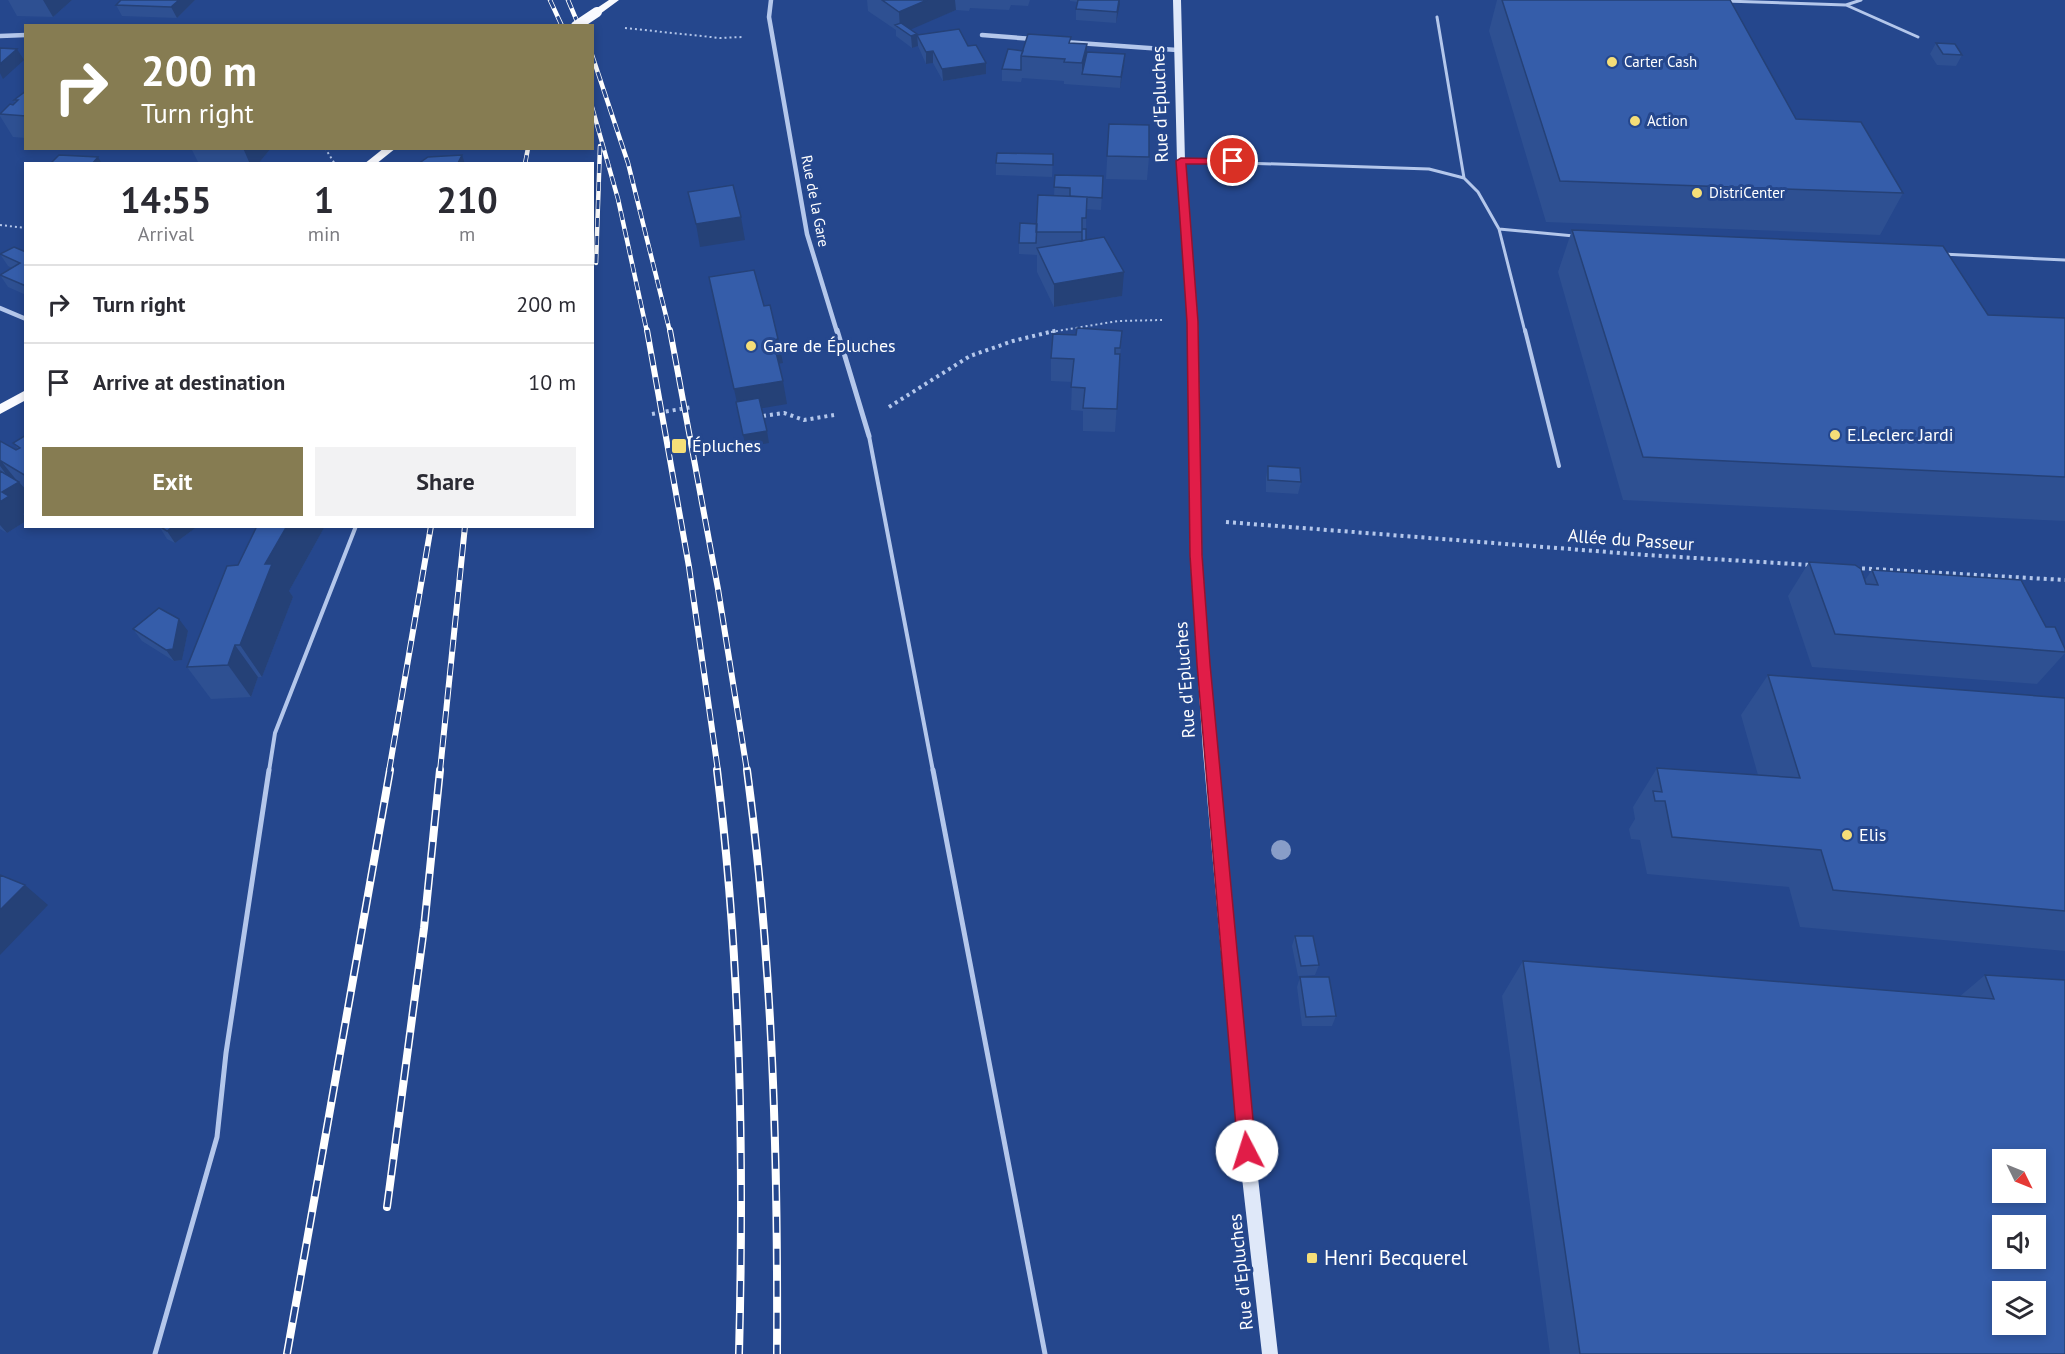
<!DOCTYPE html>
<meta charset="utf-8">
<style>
:root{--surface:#fff;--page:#f2f2f3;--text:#2b2b33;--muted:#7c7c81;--line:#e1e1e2;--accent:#867c52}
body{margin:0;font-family:"PT Sans",sans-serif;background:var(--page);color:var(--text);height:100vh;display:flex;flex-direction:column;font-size:22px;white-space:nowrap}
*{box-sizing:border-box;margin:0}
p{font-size:20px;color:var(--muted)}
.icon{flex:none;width:33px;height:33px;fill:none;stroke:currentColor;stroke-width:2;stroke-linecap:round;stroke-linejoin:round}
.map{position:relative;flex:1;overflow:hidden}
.details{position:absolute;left:24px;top:162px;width:570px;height:366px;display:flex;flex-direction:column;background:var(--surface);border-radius:0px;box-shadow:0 3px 9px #0003}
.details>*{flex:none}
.hud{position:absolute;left:24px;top:24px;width:570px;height:126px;border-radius:0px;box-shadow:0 3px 9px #0003;background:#867c52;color:#fff;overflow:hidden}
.needle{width:39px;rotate:133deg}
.controls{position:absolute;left:1992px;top:1149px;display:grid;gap:12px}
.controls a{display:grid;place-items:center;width:54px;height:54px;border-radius:0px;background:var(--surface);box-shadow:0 3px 9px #0003;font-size:30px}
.pin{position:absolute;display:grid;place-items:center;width:51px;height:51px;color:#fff;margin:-26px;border:3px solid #fff;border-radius:50%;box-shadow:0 2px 6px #0007}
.me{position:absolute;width:66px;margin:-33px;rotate:355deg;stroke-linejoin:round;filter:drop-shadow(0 0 4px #0008)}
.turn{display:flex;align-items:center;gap:21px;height:126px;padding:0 18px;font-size:27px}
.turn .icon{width:78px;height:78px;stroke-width:2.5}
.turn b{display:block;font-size:42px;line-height:51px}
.eta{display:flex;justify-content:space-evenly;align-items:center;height:102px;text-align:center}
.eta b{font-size:36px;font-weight:700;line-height:42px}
.button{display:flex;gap:12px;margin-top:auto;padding:12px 18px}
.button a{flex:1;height:69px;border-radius:0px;background:var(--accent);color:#fff;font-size:24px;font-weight:700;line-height:69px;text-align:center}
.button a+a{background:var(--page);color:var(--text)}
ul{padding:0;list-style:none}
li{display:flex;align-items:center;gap:18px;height:78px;padding:0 18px;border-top:2px solid var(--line)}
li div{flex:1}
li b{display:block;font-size:22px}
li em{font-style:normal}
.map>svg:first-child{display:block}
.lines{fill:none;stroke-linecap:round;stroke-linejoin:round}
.path-far1{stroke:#b4c7eb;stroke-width:2;stroke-dasharray:2 3;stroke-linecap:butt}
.path{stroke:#b4c7eb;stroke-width:4;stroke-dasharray:3 4;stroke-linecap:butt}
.lane-far2{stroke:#b4c7eb;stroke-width:3}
.lane-far1{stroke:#b4c7eb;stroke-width:4}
.lane{stroke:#b4c7eb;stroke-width:5}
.street-far1{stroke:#b4c7eb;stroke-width:4.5}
.street{stroke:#b4c7eb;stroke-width:5}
.secondary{fill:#dfe8f9;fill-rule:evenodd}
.primary{fill:#f9faff;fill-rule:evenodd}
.rail-far2-casing{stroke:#fff;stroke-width:4.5}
.rail-far1-casing{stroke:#fff;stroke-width:6}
.rail-casing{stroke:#fff;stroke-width:8}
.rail-far2{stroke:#25478d;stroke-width:3;stroke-dasharray:9;stroke-linecap:butt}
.rail-far1{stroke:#25478d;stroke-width:4;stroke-dasharray:12;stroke-linecap:butt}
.rail{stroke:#25478d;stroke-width:5;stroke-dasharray:16;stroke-linecap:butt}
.primary-bridge{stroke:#f9faff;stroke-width:10}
.tree{fill:#889dc8}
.wall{fill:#2e5092}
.shaded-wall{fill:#254177}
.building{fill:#355daa;stroke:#254177;stroke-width:1.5;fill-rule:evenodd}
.route{fill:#e11d48;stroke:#92132f;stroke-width:1.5}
.poi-dot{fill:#f5de78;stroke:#25478d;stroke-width:2}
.labels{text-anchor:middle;stroke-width:6;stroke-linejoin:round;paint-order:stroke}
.far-poi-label{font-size:15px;fill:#fff;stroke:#25478d;text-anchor:start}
.far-street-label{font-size:15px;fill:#fff;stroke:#25478d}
.street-label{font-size:18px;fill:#fff;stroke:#25478d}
.poi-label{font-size:18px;fill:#fff;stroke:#25478d;text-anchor:start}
.near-poi-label{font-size:21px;fill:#fff;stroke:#25478d;text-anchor:start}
</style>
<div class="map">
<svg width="2065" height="1354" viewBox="0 0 2065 1354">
<rect width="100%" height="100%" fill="#25478d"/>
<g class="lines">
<path class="path-far1" d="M625,28L720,38L743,37
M325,148L335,164
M0,225L26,228
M1051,332L1118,321L1162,320"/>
<path class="path" d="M889,407L970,356L1013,341L1058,330
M652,414L692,407
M763,416L784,413L804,420L834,415
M1226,522L1646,555L1811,565
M1855,568L2065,580"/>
<path class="lane-far2" d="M1725,1L1846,5L1918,37
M1846,5L1861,0
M1437,17L1464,178
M1181,161L1429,169L1464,178L1478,192L1499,229L1574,236
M1499,229L1525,332
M1942,254L2065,260"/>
<path class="lane-far1" d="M1525,330L1559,466
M869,436L933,771
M269,771L275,733L356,526"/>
<path class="lane" d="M933,770L1045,1354
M155,1354L217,1137L226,1053L269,770"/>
<path class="street-far1" d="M771,0L769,17L807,234L837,332
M982,35L1033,39
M0,36L26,35
M1064,42L1177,50
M0,308L26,319"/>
<path class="street" d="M837,330L869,436"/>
<path class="secondary" d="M1173,0H1181L1185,161L1198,322L1202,555L1215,752L1255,1151L1278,1354H1262L1239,1151L1203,752L1190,555L1188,322L1177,161Z"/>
<path class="primary" d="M609,0H619L600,14H594V10Z
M384,148H396L376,164H364Z
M26,390V400L0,414V404Z"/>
<g class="rail-far2-casing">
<path id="rail-far2" d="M550,0L562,26
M568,0L579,26
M592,55L628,163L670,332
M592,107L618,199L647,332
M525,164L528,148
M596,263L600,146"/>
</g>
<g class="rail-far1-casing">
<path id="rail-far1" d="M647,330L689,567L718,771
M670,330L718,589L747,771
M389,771L431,526
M440,771L465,526"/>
</g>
<g class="rail-casing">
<path id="rail" d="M717,770C741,964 744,1159 739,1354
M747,770C773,964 778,1159 777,1354
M387,1207L424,928L440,770
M287,1354L390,770"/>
</g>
<use href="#rail-far2" class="rail-far2"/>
<use href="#rail-far1" class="rail-far1"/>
<use href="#rail" class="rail"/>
<path class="primary-bridge" d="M576,26L597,12"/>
</g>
<circle class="tree" cx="1281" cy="850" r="10"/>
<path class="wall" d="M8,0H72L53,17L17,16Z
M195,0L177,18L122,16L116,5Z
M867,0H1030L1028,6L1011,5L1009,10L970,8L969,11L956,10L910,29L917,35L968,46L986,74L943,81L933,63L926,64L918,46L912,48L896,36V30L868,11Z
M1070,0H1120L1116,23L1076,20V9L1078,2L1070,1Z
M1497,0H1730L1796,119L1903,193L1880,235L1546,222L1489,31Z
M1070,43L1087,44L1086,55L1125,54L1124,66L1120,88L1064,84V81L1022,78L1021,82L1002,81V69L1023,51Z
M1936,43L1962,55L1956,66L1937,65L1930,54Z
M26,91V138L13,137L0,116V114L13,105L15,103L14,100Z
M1109,124L1149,157L1147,180L1106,179Z
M191,148H271L258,164H199Z
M1053,154L1052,177L996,175V163Z
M1055,175L1103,176L1101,210L1086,209V240L1122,296L1054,307L1037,272V255L1019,254V243L1037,224L1054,196Z
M1572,230L1988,315L2065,318V521L1623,500L1558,272Z
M26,252V295L8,287L0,275L12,268L8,266L0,254Z
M1122,331L1115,432L1083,431V411L1071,410L1072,382L1051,381V358L1076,335Z
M26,435V488L22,486L26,490V512L23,514L26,517V521L7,533L0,529V441L16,450L18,449L13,443Z
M1268,466L1301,482L1298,494L1266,492V478Z
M159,526H198L175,543L167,539Z
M257,526H325L289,591L293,597L262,677H258L251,697L211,699L187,667Z
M1809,562L1865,580L1872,570L2046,627L2065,649V653L2037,684L1812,667L1788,596Z
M133,629L188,631L182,660L174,661L142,641Z
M1768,675L2065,698V951L1800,927L1789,887L1647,874L1640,840L1631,839L1629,829L1635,819L1633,807L1657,768L1758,775L1741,715Z
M1295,936L1319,965L1315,975L1298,976L1292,946Z
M1523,961L1959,997L1985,975L2065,980V1354H1550L1502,996Z
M1300,977L1336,1016L1332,1026H1302L1297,987Z"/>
<path class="shaded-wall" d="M43,0H72L53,17Z
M179,0H195L177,18L171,7Z
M927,0H955L956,10L905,32L900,29L899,12Z
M1119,0H1120V4L1116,23L1117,12Z
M917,34L918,46L912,48L911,36Z
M1087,44L1086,66L1082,74V63Z
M17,49L24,60L3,79L0,73V64Z
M933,51V63L926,64V52Z
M1125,54L1124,66L1120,88L1121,77Z
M986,63V74L943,81L942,69Z
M243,148H271L258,164H250Z
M462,155L465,164H458Z
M98,157L102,164H92Z
M741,217L745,240L700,247L696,224Z
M1124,272L1122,296L1054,307V284Z
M778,339L783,363L777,364L773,340Z
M783,381L787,404L739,412L734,389Z
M767,431L769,443L746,447L743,435Z
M1,461L18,482H19L26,490V512L23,514L26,517V521L7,533L0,525V502L2,492L14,485L0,466V462Z
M174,526H198L175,543L167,531Z
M287,526H325L289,591L293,597L262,677L240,645L265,564Z
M179,619L188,631L182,660L174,661L166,650Z
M235,645L258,677L251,697L228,665Z
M25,885L48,905L0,955V910Z"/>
<path class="building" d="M121,0H179L171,7L116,5Z
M882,0H927L899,12Z
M1078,0H1119L1117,12L1076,9Z
M1502,0H1730L1796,119L1861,122L1903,193L1560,181Z
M901,23L917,34L911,36L895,25Z
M959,29L968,46L976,45L986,63L942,69L933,51L926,52L917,35Z
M1028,34L1071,37L1069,43L1087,44L1082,63L1064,62L1065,59L1021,56Z
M1936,43L1955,44L1962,55L1943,54Z
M0,48L17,49L0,64Z
M1008,49L1023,51L1021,56V70L1002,69Z
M1087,52L1125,54L1121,77L1082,74Z
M26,91V116L0,114L10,104L13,105L18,100H14Z
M1109,124L1149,125V157L1107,156Z
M997,153L1053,154V165L996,163Z
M59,155L98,157L92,164H50Z
M462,155L458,163L418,164L428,157Z
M1055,175L1103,176L1102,198L1070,196V188L1054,187Z
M733,185L741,217L696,224L688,192Z
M1038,195L1087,197L1086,218H1082V232H1036Z
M1020,223L1037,224L1036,243H1019Z
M1082,229H1086V240L1082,241Z
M1572,230L1943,246L1988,315L2065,318V477L1643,457Z
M1104,237L1124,272L1054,284L1037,248Z
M14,247L26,252V286L0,275L20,263L0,254Z
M754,270L764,306L770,305L778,339L773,340L783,381L734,389L709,277Z
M1077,328L1122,331L1120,348H1115V354H1120L1117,409L1083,408L1085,388L1071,387L1074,359L1051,358L1053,334L1076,335Z
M759,398L767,431L743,435L736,402Z
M26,435V476L1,461L0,462V441L16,450L20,448L13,443Z
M1268,466L1300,468L1301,482L1268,480Z
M0,471L19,482L2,492L9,496L0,502Z
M159,526H174L167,531Z
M257,526H287L265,564H272L240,645H235L228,665L187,667L227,566L238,565Z
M1809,562L1855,565L1861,569L1866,584L1878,585L1872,570L2021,580L2046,627H2055L2065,649V652L1835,634Z
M159,608L179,619L173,649L166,650L133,629Z
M1768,675L2065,698V911L1833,890L1821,850L1672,837L1665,801H1655L1653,791L1662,792L1657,768L1800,778Z
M0,875L25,885L0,910Z
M1295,936H1313L1319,965L1301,966Z
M1523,961L1994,999L1985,975L2065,980V1354H1580ZM2002,1160H2036V1192H2002ZM2002,1226H2036V1258H2002ZM2002,1292H2036V1324H2002Z
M1300,977H1329L1336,1016L1306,1017Z"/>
<path class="route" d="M1181,158L1233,159L1237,161L1233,164H1186L1198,322L1202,555L1210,664L1256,1151L1253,1157L1247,1160L1241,1157L1238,1151L1197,664L1190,555L1187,322L1176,161Z"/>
<g class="poi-dot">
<circle cx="1612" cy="62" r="6"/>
<circle cx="1635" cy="121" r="6"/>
<circle cx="1697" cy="193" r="6"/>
<circle cx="751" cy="346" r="6"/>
<circle cx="1835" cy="435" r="6"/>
<rect x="671" y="438" width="16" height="16" rx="3"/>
<circle cx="1847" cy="835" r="6"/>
<rect x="1306" y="1252" width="12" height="12" rx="3"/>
</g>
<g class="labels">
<g class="far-poi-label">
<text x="1624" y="67">Carter Cash</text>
<text x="1647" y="126">Action</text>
<text x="1709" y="198">DistriCenter</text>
</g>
<g class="far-street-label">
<text transform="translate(815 201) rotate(79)" y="5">Rue de la Gare</text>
</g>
<g class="street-label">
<text transform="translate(1160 104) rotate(-92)" y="6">Rue d'Epluches</text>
<text transform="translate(1631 540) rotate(4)" y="6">Allée du Passeur</text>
<text transform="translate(1185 680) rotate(-94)" y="6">Rue d'Epluches</text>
<text transform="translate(1241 1272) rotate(-96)" y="6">Rue d'Epluches</text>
</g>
<g class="poi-label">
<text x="763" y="352">Gare de Épluches</text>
<text x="1847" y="441">E.Leclerc Jardi</text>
<text x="692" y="452">Épluches</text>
<text x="1859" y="841">Elis</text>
</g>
<g class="near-poi-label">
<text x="1324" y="1265">Henri Becquerel</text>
</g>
</g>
</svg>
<div class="controls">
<a><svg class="needle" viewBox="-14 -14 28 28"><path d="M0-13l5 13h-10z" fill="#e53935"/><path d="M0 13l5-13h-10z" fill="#7c7c81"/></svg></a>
<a><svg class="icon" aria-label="sound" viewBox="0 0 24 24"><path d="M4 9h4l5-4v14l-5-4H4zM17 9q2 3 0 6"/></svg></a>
<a><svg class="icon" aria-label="layers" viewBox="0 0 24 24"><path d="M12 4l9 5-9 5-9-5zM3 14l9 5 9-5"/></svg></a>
</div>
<div class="pin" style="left:1233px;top:161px;background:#d93025"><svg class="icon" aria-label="arrive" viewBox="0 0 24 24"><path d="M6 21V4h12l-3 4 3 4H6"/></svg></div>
<svg class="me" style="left:1247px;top:1151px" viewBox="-20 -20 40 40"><circle r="19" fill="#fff"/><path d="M0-13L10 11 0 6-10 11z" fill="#e11d48"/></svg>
<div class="hud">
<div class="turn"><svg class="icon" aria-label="right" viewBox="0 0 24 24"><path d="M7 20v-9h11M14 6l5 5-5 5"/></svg><div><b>200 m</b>Turn right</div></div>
</div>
<section class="details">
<div class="eta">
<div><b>14:55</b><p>Arrival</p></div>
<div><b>1</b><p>min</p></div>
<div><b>210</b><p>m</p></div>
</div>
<ul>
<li><svg class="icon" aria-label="right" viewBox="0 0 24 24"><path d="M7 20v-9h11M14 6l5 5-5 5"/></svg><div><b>Turn right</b></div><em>200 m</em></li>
<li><svg class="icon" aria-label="arrive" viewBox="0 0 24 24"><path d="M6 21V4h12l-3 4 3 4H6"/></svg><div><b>Arrive at destination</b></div><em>10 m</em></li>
</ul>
<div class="button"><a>Exit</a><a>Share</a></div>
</section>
</div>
